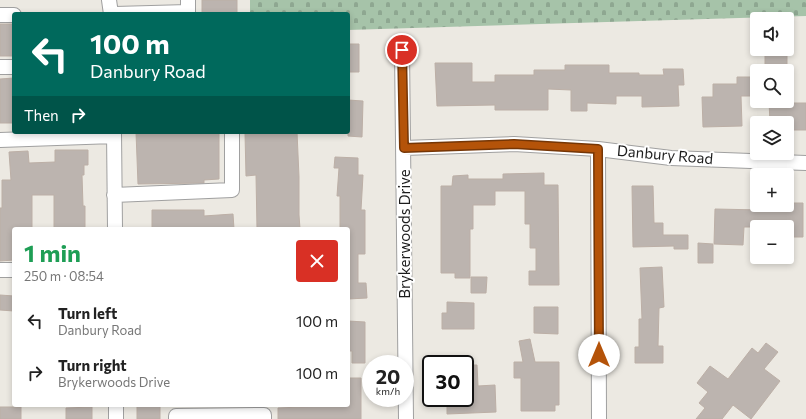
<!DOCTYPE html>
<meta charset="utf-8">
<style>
:root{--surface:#fff;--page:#f6f6f6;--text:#222;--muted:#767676}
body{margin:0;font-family:Commissioner,sans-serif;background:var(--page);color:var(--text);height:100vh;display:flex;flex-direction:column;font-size:15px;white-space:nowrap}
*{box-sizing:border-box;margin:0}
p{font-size:13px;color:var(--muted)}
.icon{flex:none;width:22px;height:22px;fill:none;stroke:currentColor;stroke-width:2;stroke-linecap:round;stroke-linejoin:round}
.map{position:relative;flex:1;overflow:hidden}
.sheet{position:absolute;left:12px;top:227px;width:338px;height:180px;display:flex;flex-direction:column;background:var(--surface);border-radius:4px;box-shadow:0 2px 6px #0003}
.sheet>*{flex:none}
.banner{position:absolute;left:12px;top:12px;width:338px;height:122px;border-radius:4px;box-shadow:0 2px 6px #0003;background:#00695c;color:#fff;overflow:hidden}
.fabs{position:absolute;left:750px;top:12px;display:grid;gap:8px}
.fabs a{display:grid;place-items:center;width:44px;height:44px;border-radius:4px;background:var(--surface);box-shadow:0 2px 6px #0003;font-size:20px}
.speed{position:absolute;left:362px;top:355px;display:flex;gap:8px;font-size:20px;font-weight:700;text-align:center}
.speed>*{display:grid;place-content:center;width:52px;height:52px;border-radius:50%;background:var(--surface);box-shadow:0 2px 6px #0003;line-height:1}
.speed small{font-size:10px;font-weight:400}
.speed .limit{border:2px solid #111;border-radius:6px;background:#fff;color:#111}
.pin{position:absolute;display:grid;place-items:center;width:34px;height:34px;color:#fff;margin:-17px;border:2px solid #fff;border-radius:50%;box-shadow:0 1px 4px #0007}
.me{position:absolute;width:44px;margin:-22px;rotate:0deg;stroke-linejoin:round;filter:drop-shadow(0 0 3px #0008)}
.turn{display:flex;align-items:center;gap:14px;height:84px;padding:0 12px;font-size:18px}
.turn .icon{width:52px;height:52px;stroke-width:2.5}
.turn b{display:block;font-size:28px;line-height:34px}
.then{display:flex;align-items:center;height:38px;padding:0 12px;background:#0003;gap:8px;font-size:15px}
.round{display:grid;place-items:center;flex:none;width:42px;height:42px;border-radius:4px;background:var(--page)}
.head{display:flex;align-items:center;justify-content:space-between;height:68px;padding:0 12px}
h1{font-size:24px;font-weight:700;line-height:30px;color:#1e9e55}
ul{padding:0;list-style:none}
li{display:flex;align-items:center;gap:12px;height:52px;padding:0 12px}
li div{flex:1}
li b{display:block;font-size:15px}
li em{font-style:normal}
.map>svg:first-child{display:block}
.cemetery{fill:url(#cemetery-stones)}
.building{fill:#bcb4af;stroke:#bcafa6}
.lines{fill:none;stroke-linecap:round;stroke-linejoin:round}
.minor-casing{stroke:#a0a0a0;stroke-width:16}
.minor{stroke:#fff;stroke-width:14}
.route-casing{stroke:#753606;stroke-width:10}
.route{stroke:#b45309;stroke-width:7}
.labels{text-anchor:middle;stroke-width:4;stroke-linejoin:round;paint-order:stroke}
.street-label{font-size:15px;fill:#1c1c1c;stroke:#fff}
</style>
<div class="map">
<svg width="806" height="419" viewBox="0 0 806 419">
<defs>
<pattern id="cemetery-stones" width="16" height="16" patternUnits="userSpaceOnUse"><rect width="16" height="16" fill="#a6c3a9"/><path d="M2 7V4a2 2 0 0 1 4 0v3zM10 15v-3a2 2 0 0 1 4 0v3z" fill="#8ea791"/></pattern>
</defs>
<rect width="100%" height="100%" fill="#ece9e2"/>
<path class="cemetery" d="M250,0H806V16L348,30V14H250Z"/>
<path class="building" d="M202,0H237V14H202Z
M0,24H14V56H0Z
M348,44H359V72H348Z
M765,49H781V54H787V71H765Z
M435,63H472V82H495V75H534V70H565V65H609V73H639V75H664L663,69H683L684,85H678L679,106L642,107V96H616V104L587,103V111H571V90L548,89V110H495V105L437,106Z
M737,77H757V96H741L742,126L703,127L702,97H713V84H737Z
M14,78V123H0V79Z
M348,100L363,101L362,137L348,136Z
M769,101H788V103H806V130H787V123H770Z
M136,132H219V179L204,180V183L138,184Z
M257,132H297L299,177V215L300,229H257L256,175L246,176L245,133Z
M55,150H88V165H84V175H82L83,206H85V229H54V195H32V229H14V260L0,261V208H2V180H11L9,152L28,151L29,163L55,162Z
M335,157L358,158V175H363L361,210H365V254H358V283H366L367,298L348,299V229H340V196H337L339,168H334Z
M544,173V185H558L559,285H529V271H536V248H530V224H525V191H495V205H473V229H470V278H455V273H441V186H452L453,176L468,175V179H503V174Z
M632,186H653L654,223H663V235H688V249H674V246L633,247Z
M787,203H803V237H787V227H744L743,245L714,244L715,209L761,210V205H787Z
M152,210H204V216L233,214L234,229H152Z
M698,243L713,244V263H698Z
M662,267L664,307L659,308L658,346H663V363H635V347H639V319H642L640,268Z
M471,277H487L486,293H471Z
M0,295L14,296V311L0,310Z
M447,302L474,303V329H442V313H447Z
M534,307H558V334L534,333Z
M348,321L365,322V363H352V351H348Z
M530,339L535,362H559V405H555V411H521V378H514V362H523L519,341Z
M766,343L778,352L764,369L780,381L751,419L733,405L722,419H696L705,408L699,403L708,392L697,383L710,366L728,379L752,348L758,353Z
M465,365H477L478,386L495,385L496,412L447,414V398H465Z
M348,378H361V419H278V408L348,405Z
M137,405H160V419H137Z
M0,407H21V419H0Z
M92,407V419H66V408Z"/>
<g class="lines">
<g class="minor-casing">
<path id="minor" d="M109,0L111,14
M115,14L188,12V0
M0,15H14
M402,50L406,419
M0,67H14
M114,132L115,229
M0,140L114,136
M404,148L514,144L598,149L671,158L806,163
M598,149L599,419
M114,195L232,190V132
M0,270H14
M116,405V419
M176,419V416L264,415V419"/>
</g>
<use href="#minor" class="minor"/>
</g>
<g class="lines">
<g class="route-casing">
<path id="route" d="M402,50L404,148L514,144L598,149L599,355"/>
</g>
<use href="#route" class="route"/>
</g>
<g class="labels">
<g class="street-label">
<text transform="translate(665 155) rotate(5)" y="5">Danbury Road</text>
<text transform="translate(405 234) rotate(-90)" y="5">Brykerwoods Drive</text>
</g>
</g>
</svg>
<div class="fabs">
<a><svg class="icon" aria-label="sound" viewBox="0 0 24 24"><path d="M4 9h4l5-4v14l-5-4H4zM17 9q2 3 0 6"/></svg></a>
<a><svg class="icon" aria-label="search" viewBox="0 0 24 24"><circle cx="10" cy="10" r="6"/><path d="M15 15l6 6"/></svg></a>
<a><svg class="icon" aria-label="layers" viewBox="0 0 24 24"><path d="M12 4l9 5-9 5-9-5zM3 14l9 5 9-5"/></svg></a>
<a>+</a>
<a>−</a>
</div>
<div class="speed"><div>20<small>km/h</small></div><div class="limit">30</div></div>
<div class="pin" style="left:402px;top:50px;background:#d93025"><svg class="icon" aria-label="arrive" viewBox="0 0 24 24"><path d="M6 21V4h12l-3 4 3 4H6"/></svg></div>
<svg class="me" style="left:599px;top:355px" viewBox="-20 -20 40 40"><circle r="19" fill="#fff"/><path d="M0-13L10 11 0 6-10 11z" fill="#b45309"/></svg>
<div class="banner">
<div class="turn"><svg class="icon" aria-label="left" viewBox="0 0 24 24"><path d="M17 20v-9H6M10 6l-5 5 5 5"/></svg><div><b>100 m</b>Danbury Road</div></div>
<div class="then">Then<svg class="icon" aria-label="right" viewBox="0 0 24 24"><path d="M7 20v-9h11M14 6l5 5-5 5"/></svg></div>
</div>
<section class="sheet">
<div class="head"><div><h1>1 min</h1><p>250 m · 08:54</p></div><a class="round" style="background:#d93025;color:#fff"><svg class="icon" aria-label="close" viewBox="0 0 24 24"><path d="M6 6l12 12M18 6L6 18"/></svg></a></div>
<ul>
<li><svg class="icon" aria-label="left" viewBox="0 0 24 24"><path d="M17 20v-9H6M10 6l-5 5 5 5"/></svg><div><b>Turn left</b><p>Danbury Road</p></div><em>100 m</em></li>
<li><svg class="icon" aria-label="right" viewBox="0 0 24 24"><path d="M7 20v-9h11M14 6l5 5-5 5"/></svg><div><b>Turn right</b><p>Brykerwoods Drive</p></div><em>100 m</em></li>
</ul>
</section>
</div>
